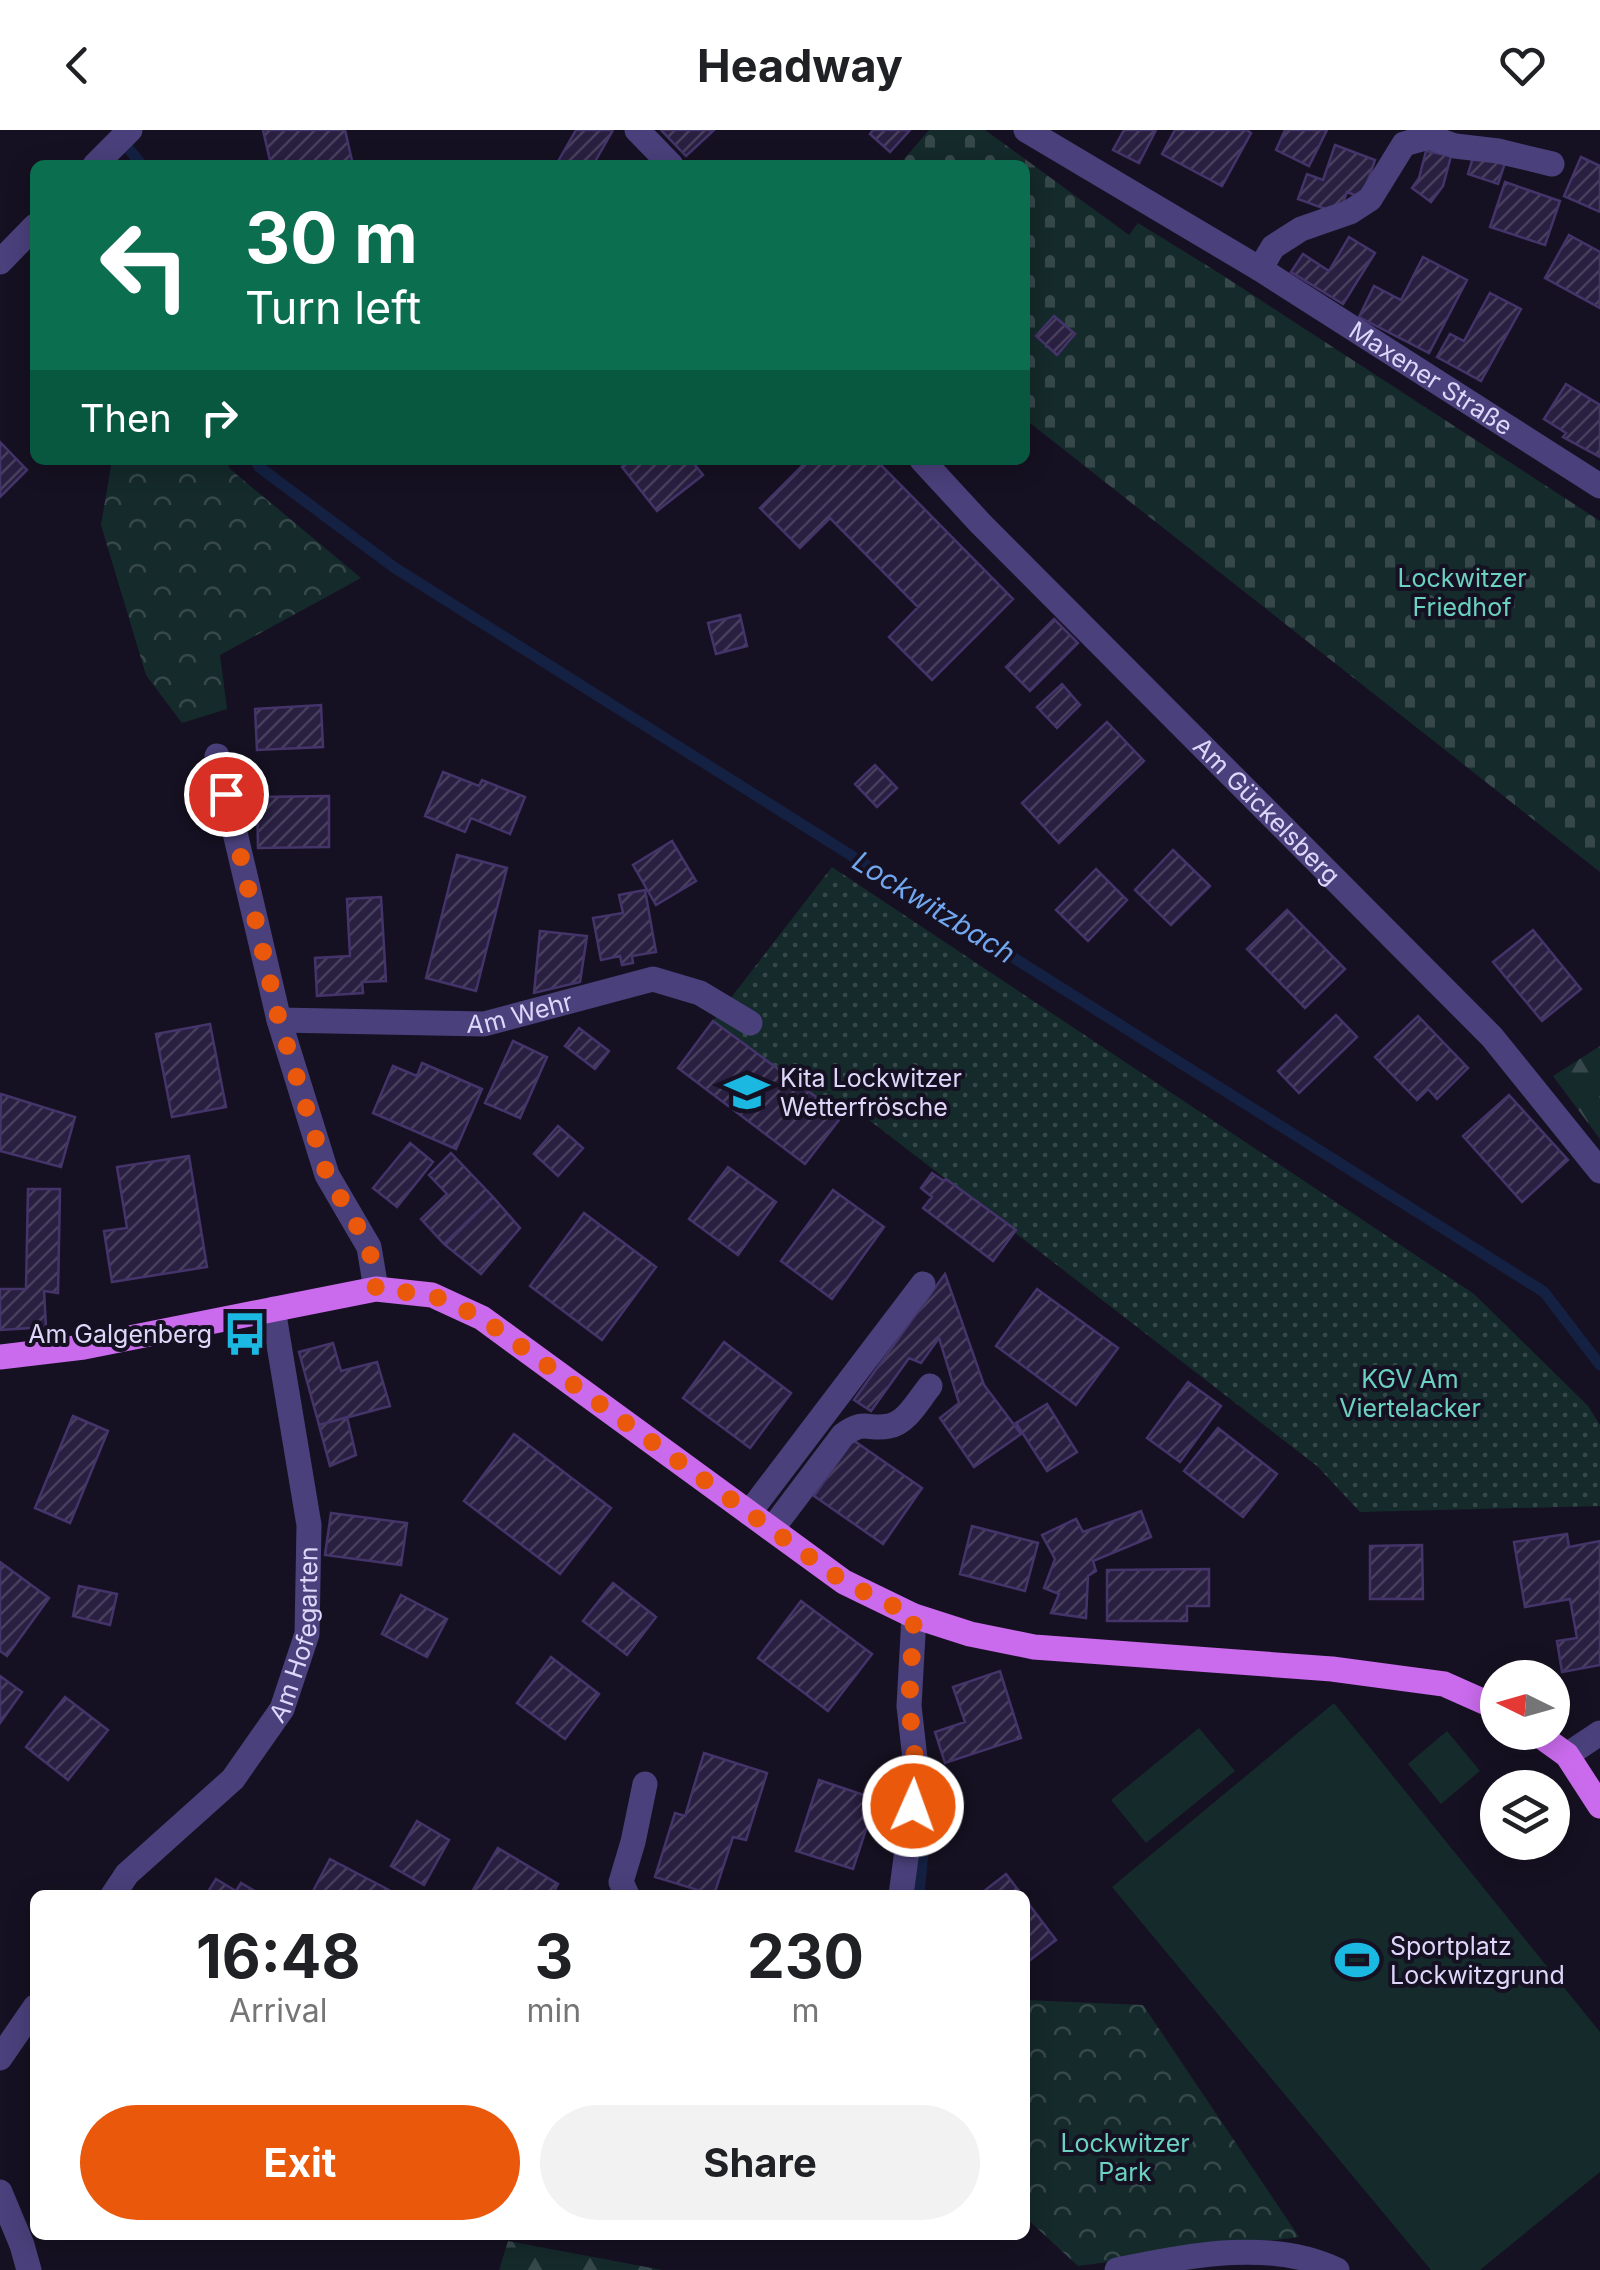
<!DOCTYPE html>
<meta charset="utf-8">
<style>
:root{--surface:#fff;--page:#f2f2f2;--text:#202124;--muted:#757577;--accent:#ea580c}
body{margin:0;font-family:Inter,sans-serif;background:var(--page);color:var(--text);height:100vh;display:flex;flex-direction:column;font-size:38px;white-space:nowrap}
*{box-sizing:border-box;margin:0}
p{font-size:32px;color:var(--muted)}
.icon{flex:none;width:55px;height:55px;fill:none;stroke:currentColor;stroke-width:2;stroke-linecap:round;stroke-linejoin:round}
.map{position:relative;flex:1;overflow:hidden}
.details{position:absolute;left:30px;top:1760px;width:1000px;height:350px;display:flex;flex-direction:column;background:var(--surface);border-radius:15px;box-shadow:0 5px 25px #0003}
.details>*{flex:none}
.banner{position:absolute;left:30px;top:30px;width:1000px;height:305px;border-radius:15px;box-shadow:0 5px 25px #0003;background:#0b6e4f;color:#fff;overflow:hidden}
.needle{width:65px;rotate:275deg}
.tools{position:absolute;left:1480px;top:1530px;display:grid;gap:20px}
.tools a{display:grid;place-items:center;width:90px;height:90px;border-radius:50%;background:var(--surface);box-shadow:0 5px 25px #0003;font-size:50px}
.pin{position:absolute;display:grid;place-items:center;width:85px;height:85px;color:#fff;margin:-42px;border:5px solid #fff;border-radius:50%;box-shadow:0 2px 10px #0007}
.me{position:absolute;width:110px;margin:-55px;rotate:2deg;stroke-linejoin:round;filter:drop-shadow(0 0 8px #0008)}
.turn{display:flex;align-items:center;gap:35px;height:210px;padding:0 50px;font-size:45px}
.turn .icon{width:130px;height:130px;stroke-width:2.5}
.turn b{display:block;font-size:70px;line-height:85px}
.then{display:flex;align-items:center;height:95px;padding:0 50px;background:#0003;gap:20px;font-size:38px}
.eta{display:flex;justify-content:space-evenly;align-items:center;height:170px;text-align:center}
.eta b{font-size:60px;font-weight:700;line-height:70px}
.action{display:flex;gap:20px;margin-top:auto;padding:20px 50px}
.action a{flex:1;height:115px;border-radius:60px;background:var(--accent);color:#fff;font-size:40px;font-weight:700;line-height:115px;text-align:center}
.action a+a{background:var(--page);color:var(--text)}
header{display:flex;justify-content:space-between;align-items:center;height:130px;padding:0 50px;background:var(--surface);font-size:45px;font-weight:700}
.map>svg:first-child{display:block}
.grass{fill:#152a2b}
.forest{fill:url(#forest-firs)}
.cemetery{fill:url(#cemetery-stones)}
.park{fill:url(#park-crowns)}
.garden{fill:url(#garden-dots)}
.lines{fill:none;stroke-linecap:round;stroke-linejoin:round}
.stream{stroke:#142143;stroke-width:11}
.building{fill:url(#building-hatch);stroke:#44346a;stroke-width:2.5}
.minor{stroke:#4a417c;stroke-width:25}
.major{stroke:#ca6bed;stroke-width:25}
.route{stroke:#ea580c;stroke-width:18;stroke-dasharray:0 32.4}
.labels{text-anchor:middle;stroke-width:8;stroke-linejoin:round;paint-order:stroke}
.street-label{font-size:25px;fill:#dfd7fa;stroke:#161122}
.park-label{font-size:25px;fill:#6bd2c3;stroke:#161122}
.poi-label{font-size:25px;fill:#dfd7fa;stroke:#161122;text-anchor:start}
.water-label{font-size:28px;font-style:italic;fill:#71a7ee;stroke:#161122}
</style>
<header><svg class="icon" aria-label="back" viewBox="0 0 24 24"><path d="M15 5l-7 7 7 7"/></svg>Headway<svg class="icon" aria-label="heart" viewBox="0 0 24 24"><path d="M12 20l-8-8c-3-5 5-10 8-4 3-6 11-1 8 4z"/></svg></header>
<div class="map">
<svg width="1600" height="2140" viewBox="0 0 1600 2140">
<defs>
<pattern id="forest-firs" width="22" height="20" patternUnits="userSpaceOnUse" patternTransform="scale(2.5)"><rect width="22" height="20" fill="#152a2b"/><path d="M5 1l3.5 6h-7zM16 11l3.5 6h-7z" fill="#37484b"/></pattern>
<pattern id="cemetery-stones" width="16" height="16" patternUnits="userSpaceOnUse" patternTransform="scale(2.5)"><rect width="16" height="16" fill="#152a2b"/><path d="M2 7V4a2 2 0 0 1 4 0v3zM10 15v-3a2 2 0 0 1 4 0v3z" fill="#37484b"/></pattern>
<pattern id="park-crowns" width="20" height="18" patternUnits="userSpaceOnUse" patternTransform="scale(2.5)"><rect width="20" height="18" fill="#152a2b"/><path d="M2 6a3 3 0 1 1 6 0M12 15a3 3 0 1 1 6 0" fill="none" stroke="#37484b"/></pattern>
<pattern id="garden-dots" width="8" height="8" patternUnits="userSpaceOnUse" patternTransform="scale(2.5)"><rect width="8" height="8" fill="#152a2b"/><path d="M2 2h.1M6 6h.1" fill="none" stroke="#37484b" stroke-width="1.8" stroke-linecap="round"/></pattern>
<pattern id="building-hatch" width="6" height="6" patternUnits="userSpaceOnUse" patternTransform="scale(2.5)"><rect width="6" height="6" fill="#291f41"/><path d="M-1 1l2-2M0 6l6-6M5 7l2-2" fill="none" stroke="#483f5d"/></pattern>
</defs>
<rect width="100%" height="100%" fill="#161122"/>
<path class="grass" d="M1334,1573L1600,1902V2042L1480,2140H1431L1112,1757Z
M1199,1598L1235,1641L1146,1713L1111,1670Z
M1447,1601L1480,1641L1441,1674L1408,1634Z"/>
<path class="forest" d="M1600,916V1009L1553,946Z
M508,2111L662,2140H499Z"/>
<path class="cemetery" d="M929,0H985L1129,105L1138,93L1219,143L1600,391V742L1025,289V35H899Z"/>
<path class="park" d="M112,330H226L230,339L361,448L220,525L227,579L182,593L146,545L101,395Z
M1025,1870L1143,1875L1299,2107L1078,2136L1025,2087Z"/>
<path class="garden" d="M832,737L1474,1164L1588,1276L1600,1295V1376L1360,1382L1317,1336L851,976L842,986L713,891Z"/>
<g class="lines">
<path class="stream" d="M119,7L142,35
M256,330L259,337L395,438L1544,1162L1600,1235
M919,1765L927,1678"/>
</g>
<path class="building" d="M263,0H345L353,35H271Z
M576,0H613L593,35H556Z
M661,0H714L686,26Z
M873,0H910L890,22L870,4Z
M1124,0H1156L1139,33L1113,20Z
M1175,0H1247L1251,3L1222,56L1162,24Z
M1285,0H1327L1309,36L1276,20Z
M1335,15L1375,30L1362,68L1347,62L1339,84L1298,69L1307,44L1323,50Z
M1426,21L1451,26L1443,56L1431,72L1412,58L1419,48Z
M1474,24L1505,33L1498,54L1468,44Z
M1581,27L1600,36V82L1564,66Z
M1505,52L1560,71L1545,115L1490,97Z
M1569,105L1600,122V178L1545,148Z
M1349,107L1375,123L1343,174L1291,142L1303,124L1329,141Z
M1423,127L1467,150L1429,223L1359,187L1374,156L1401,170Z
M1490,163L1521,179L1481,251L1437,227L1450,204L1464,211Z
M1054,186L1075,204L1057,225L1036,206Z
M1566,254L1600,275V327L1563,307L1566,303L1544,289Z
M0,312L27,340L0,367Z
M631,330H691L703,345L657,381L622,337Z
M808,330H876L1013,469L932,550L889,507L918,477L830,388L800,418L760,378Z
M740,485L747,516L716,524L708,493Z
M1054,489L1078,513L1030,561L1006,537Z
M1062,554L1080,575L1057,598L1037,577Z
M321,575L323,617L257,620L255,579Z
M1107,592L1144,631L1059,713L1022,673Z
M875,635L897,658L877,677L855,654Z
M443,642L479,656L482,650L525,667L510,704L471,688L465,702L425,686Z
M329,666V717L258,718L257,667Z
M672,711L696,751L656,775L633,735Z
M1173,720L1210,756L1171,795L1135,760Z
M457,725L507,738L476,861L426,848Z
M1096,739L1127,770L1088,811L1056,780Z
M645,760L656,822L632,826L633,833L622,835L620,826L601,830L593,788L623,783L619,765Z
M381,767L386,851L362,852L363,863L317,866L315,828L350,826L347,769Z
M1287,780L1345,839L1305,878L1247,819Z
M1533,800L1581,859L1542,891L1493,832Z
M540,801L587,806L580,852L534,863Z
M1336,885L1357,907L1299,963L1278,941Z
M1418,886L1468,938L1437,969L1428,959L1417,970L1375,927Z
M713,891L842,986L805,1034L678,938Z
M210,894L226,977L172,987L156,904Z
M579,898L609,921L595,939L565,916Z
M513,911L547,927L520,988L485,973Z
M422,933L482,959L456,1019L373,983L393,936L417,946Z
M1,964L75,987L61,1037L0,1021Z
M1509,965L1568,1030L1522,1072L1463,1006Z
M558,996L583,1018L558,1046L534,1024Z
M410,1013L433,1032L397,1077L373,1058Z
M451,1023L493,1067L444,1114L421,1089L447,1064L429,1045Z
M189,1026L207,1137L112,1152L104,1101L127,1098L117,1037Z
M728,1037L776,1072L738,1125L689,1089Z
M932,1043L944,1051L946,1049L1016,1100L993,1131L923,1078L932,1067L921,1058Z
M28,1059H60L58,1163L44,1161L46,1197L0,1200V1159H26Z
M833,1060L884,1097L832,1169L781,1131Z
M493,1067L520,1098L481,1144L444,1114Z
M584,1083L656,1137L602,1210L530,1156Z
M945,1144L984,1255L1021,1304L974,1337L940,1288L959,1273L939,1208L921,1233L909,1228L871,1281L854,1270Z
M1037,1159L1118,1218L1076,1275L996,1216Z
M724,1212L791,1263L750,1318L683,1268Z
M333,1213L341,1241L377,1232L390,1276L319,1295L299,1222Z
M1188,1252L1221,1276L1180,1332L1147,1308Z
M1047,1274L1077,1322L1047,1341L1016,1293Z
M73,1286L108,1301L70,1393L35,1378Z
M347,1287L356,1325L330,1336L319,1295Z
M1218,1298L1277,1344L1243,1387L1184,1341Z
M514,1304L611,1378L560,1444L464,1371Z
M853,1310L922,1358L883,1414L814,1366Z
M1141,1381L1151,1407L1093,1431L1096,1441L1088,1446L1086,1488L1051,1483L1059,1464L1044,1458L1055,1429L1042,1405L1076,1389L1083,1402Z
M331,1383L407,1393L401,1435L325,1425Z
M972,1396L1038,1413L1025,1461L960,1444Z
M1567,1404L1569,1417L1600,1411V1535L1562,1542L1557,1511L1577,1508L1570,1469L1525,1477L1514,1412Z
M1422,1415L1423,1469H1370V1416Z
M0,1432L49,1468L7,1526L0,1521Z
M1209,1439V1476H1187V1491H1107V1440Z
M613,1453L656,1487L627,1525L583,1491Z
M79,1456L117,1464L110,1495L73,1486Z
M401,1465L447,1489L427,1527L382,1504Z
M801,1471L872,1524L828,1581L758,1528Z
M551,1527L599,1564L565,1609L517,1573Z
M1000,1541L1021,1608L945,1633L935,1602L965,1592L953,1557Z
M0,1546L22,1562L0,1593Z
M65,1567L108,1600L68,1650L26,1617Z
M704,1623L767,1643L746,1710L733,1707L714,1765L655,1747L675,1683L685,1686Z
M819,1650L876,1669L853,1739L796,1721Z
M417,1691L449,1710L424,1755L391,1736Z
M498,1718L558,1754L552,1765H470Z
M330,1729L389,1760L387,1765H317L312,1763Z
M1006,1744L1022,1765H979Z
M216,1749L236,1761L241,1753L262,1765H206Z
M1025,1769L1056,1810L1025,1834Z"/>
<g class="lines">
<g class="minor">
<path d="M637,0L671,35"/>
<path id="s1" d="M1026,0L1260,139L1600,356"/>
<path d="M95,35L130,0"/>
<path d="M0,132L35,96"/>
<path d="M1260,139L1273,117L1301,99L1350,82L1370,69L1404,14L1429,7L1455,16L1498,21L1552,34"/>
<path id="s2" d="M922,330L980,393L1492,907L1600,1041"/>
<path d="M217,626L279,890L327,1045L369,1117L376,1159"/>
<path id="s3" d="M279,890L484,894L653,849L700,863L750,893"/>
<path d="M749,1383L923,1154"/>
<path d="M772,1399L843,1305C866,1288 868,1301 889,1296C907,1293 919,1269 930,1256"/>
<path d="M1567,1625L1600,1603"/>
<path id="s4" d="M113,1765L127,1744L233,1649L282,1579L307,1504L309,1395L273,1179"/>
<path d="M627,1765L621,1752L633,1712L645,1654"/>
<path d="M901,1765L917,1646L909,1576L914,1486"/>
<path d="M0,1928L35,1877"/>
<path d="M0,2062L22,2115L29,2140"/>
<path d="M1117,2140C1187,2126 1270,2108 1337,2140"/>
</g>
<path class="major" d="M0,1227L84,1217L376,1159L432,1165L482,1188L844,1452L914,1486L970,1504L1034,1517L1332,1539L1444,1554L1498,1578
M1535,1602L1567,1625L1600,1676"/>
</g>
<g class="lines">
<path class="route" d="M226,664L279,890L327,1045L369,1116L376,1159L432,1165L482,1188L844,1452L914,1486L909,1576L917,1646L913,1676"/>
</g>
<defs>
<g id="school-bare" transform="scale(3.45)"><path d="M0-5L7-2L0 1L-7-2ZM-4 1L0 2.5L4 1V4Q0 6-4 4Z" fill="#1bb9e2" stroke="#161122" stroke-width="2.5" paint-order="stroke"/></g>
<g id="bus-bare" transform="scale(3.45)"><path d="M-5-6H5V4H4V6H2V4H-2V6H-4V4H-5ZM-3.5-4V0h7V-4ZM-3.5 1.2v1.5H-2V1.2ZM2 1.2v1.5H3.5V1.2Z" fill="#1bb9e2" stroke="#161122" stroke-width="2.5" paint-order="stroke"/></g>
<g id="stadium-bare" transform="scale(3.45)"><path d="M0-5a6.5 5 0 1 0 0 10a6.5 5 0 1 0 0-10ZM-3.5-1.8h7v3.6h-7Z" fill="#1bb9e2" stroke="#161122" stroke-width="2.5" paint-order="stroke"/></g>
</defs>
<g fill-rule="evenodd">
<use href="#school-bare" x="747" y="962"/>
<use href="#bus-bare" x="245" y="1204"/>
<use href="#stadium-bare" x="1357" y="1830"/>
</g>
<g class="labels">
<g class="street-label">
<text dy="9" stroke="none"><textPath href="#s1" startOffset="475">Maxener Straße</textPath></text>
<text dy="9" stroke="none"><textPath href="#s2" startOffset="492">Am Gückelsberg</textPath></text>
<text dy="9" stroke="none"><textPath href="#s3" startOffset="242">Am Wehr</textPath></text>
<text dy="9" stroke="none"><textPath href="#s4" startOffset="330">Am Hofegarten</textPath></text>
</g>
<g class="park-label">
<text x="1462" y="457">Lockwitzer<tspan x="1462" dy="29">Friedhof</tspan></text>
<text x="1410" y="1258">KGV Am<tspan x="1410" dy="29">Viertelacker</tspan></text>
<text x="1125" y="2022">Lockwitzer<tspan x="1125" dy="29">Park</tspan></text>
</g>
<g class="poi-label">
<text x="780" y="957">Kita Lockwitzer<tspan x="780" dy="29">Wetterfrösche</tspan></text>
<text x="212" y="1213" text-anchor="end">Am Galgenberg</text>
<text x="1390" y="1825">Sportplatz<tspan x="1390" dy="29">Lockwitzgrund</tspan></text>
</g>
<g class="water-label">
<text transform="translate(934 777) rotate(32)" y="10">Lockwitzbach</text>
</g>
</g>
</svg>
<div class="tools">
<a><svg class="needle" viewBox="-14 -14 28 28"><path d="M0-13l5 13h-10z" fill="#e53935"/><path d="M0 13l5-13h-10z" fill="#757577"/></svg></a>
<a><svg class="icon" aria-label="layers" viewBox="0 0 24 24"><path d="M12 4l9 5-9 5-9-5zM3 14l9 5 9-5"/></svg></a>
</div>
<div class="pin" style="left:226px;top:664px;background:#d93025"><svg class="icon" aria-label="arrive" viewBox="0 0 24 24"><path d="M6 21V4h12l-3 4 3 4H6"/></svg></div>
<svg class="me" style="left:913px;top:1676px" viewBox="-20 -20 40 40"><circle r="17" fill="#ea580c" stroke="#fff" stroke-width="3"/><path d="M0-11L8 9 0 5-8 9z" fill="#fff"/></svg>
<div class="banner">
<div class="turn"><svg class="icon" aria-label="left" viewBox="0 0 24 24"><path d="M17 20v-9H6M10 6l-5 5 5 5"/></svg><div><b>30 m</b>Turn left</div></div>
<div class="then">Then<svg class="icon" aria-label="right" viewBox="0 0 24 24"><path d="M7 20v-9h11M14 6l5 5-5 5"/></svg></div>
</div>
<section class="details">
<div class="eta">
<div><b>16:48</b><p>Arrival</p></div>
<div><b>3</b><p>min</p></div>
<div><b>230</b><p>m</p></div>
</div>
<div class="action"><a>Exit</a><a>Share</a></div>
</section>
</div>
